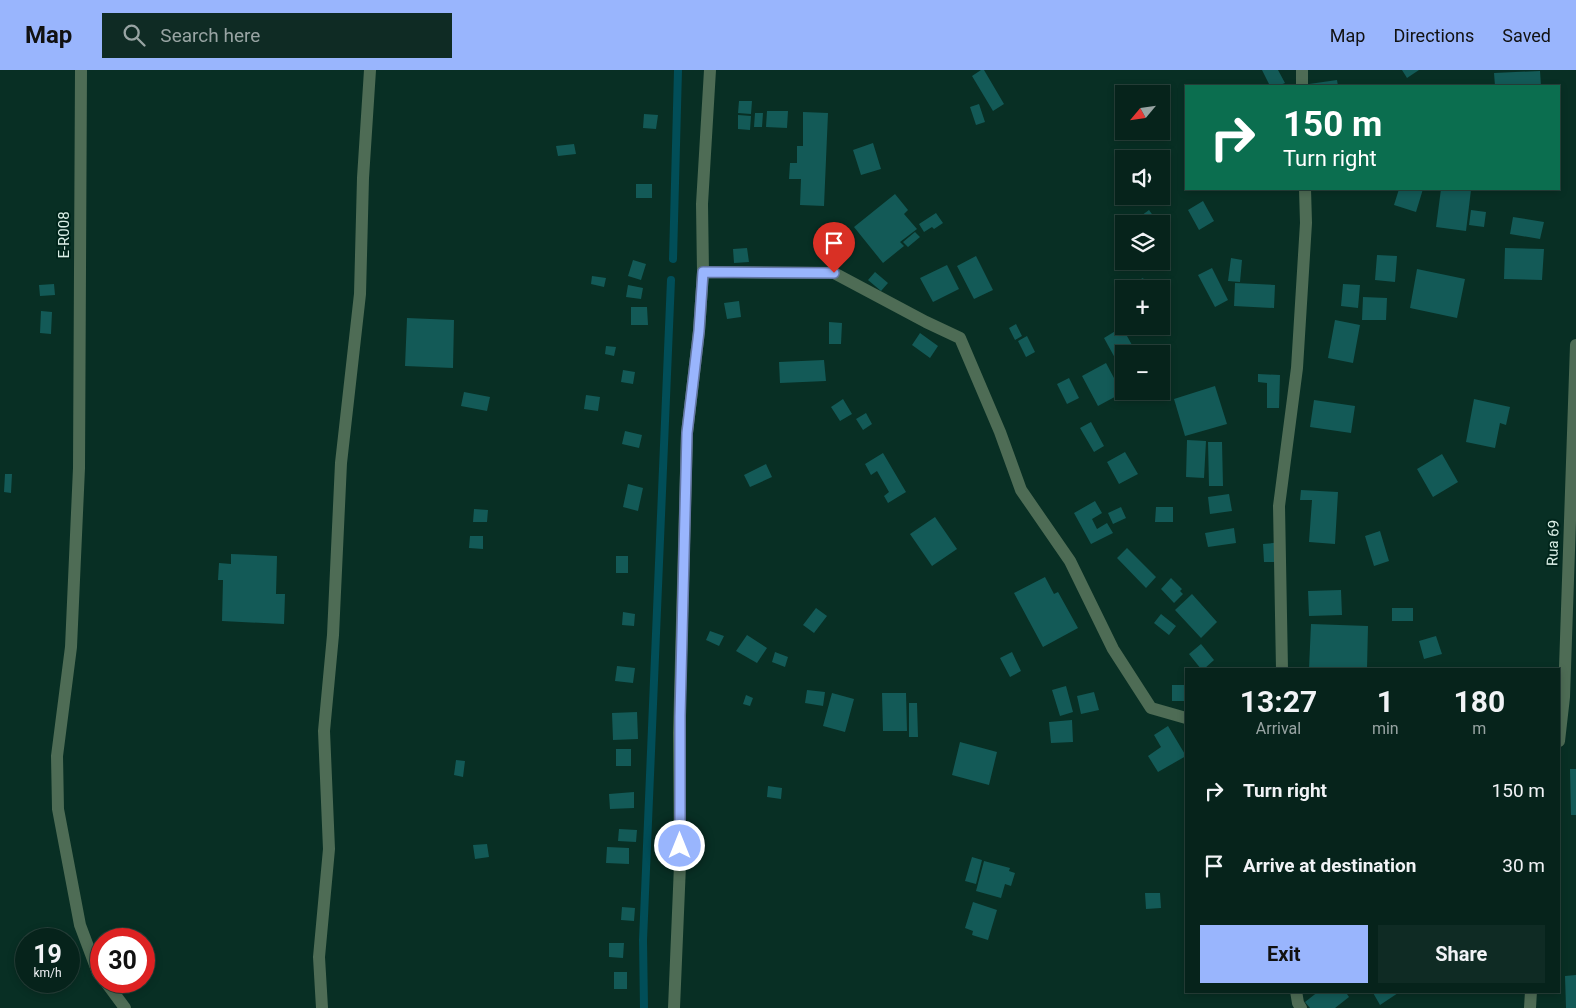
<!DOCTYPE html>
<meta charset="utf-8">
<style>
:root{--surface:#06231b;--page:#0f2b24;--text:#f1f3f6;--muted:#98a4a3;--line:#27403a;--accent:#99b5fd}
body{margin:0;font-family:Roboto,sans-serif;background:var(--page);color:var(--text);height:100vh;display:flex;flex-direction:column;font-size:19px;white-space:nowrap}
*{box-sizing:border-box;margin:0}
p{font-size:16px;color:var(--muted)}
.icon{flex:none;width:28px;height:28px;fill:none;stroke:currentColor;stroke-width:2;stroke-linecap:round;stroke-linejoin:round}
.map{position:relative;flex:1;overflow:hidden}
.panel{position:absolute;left:1185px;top:598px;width:375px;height:325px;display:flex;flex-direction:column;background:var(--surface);border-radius:0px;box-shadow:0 2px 8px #0003,0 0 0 1px var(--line)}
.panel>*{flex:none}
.hud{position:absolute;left:1185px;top:15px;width:375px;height:105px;border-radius:0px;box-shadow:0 2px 8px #0003,0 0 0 1px var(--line);background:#0b6e4f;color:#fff;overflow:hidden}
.needle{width:32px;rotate:241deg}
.controls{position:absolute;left:1115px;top:15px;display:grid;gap:10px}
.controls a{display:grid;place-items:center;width:55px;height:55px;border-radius:0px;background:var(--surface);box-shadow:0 2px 8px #0003,0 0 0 1px var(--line);font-size:25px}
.speed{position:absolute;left:15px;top:858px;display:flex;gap:10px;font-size:25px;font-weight:700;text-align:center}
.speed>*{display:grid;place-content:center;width:65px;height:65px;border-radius:50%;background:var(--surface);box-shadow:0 2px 8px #0003,0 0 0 1px var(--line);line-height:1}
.speed small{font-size:12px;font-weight:400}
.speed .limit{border:8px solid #d22;background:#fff;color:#111}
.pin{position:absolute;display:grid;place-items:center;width:42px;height:42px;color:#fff;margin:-51px -21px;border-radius:50% 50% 50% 0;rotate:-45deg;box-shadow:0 0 5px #0007}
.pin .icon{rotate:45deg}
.me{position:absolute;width:55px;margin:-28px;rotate:0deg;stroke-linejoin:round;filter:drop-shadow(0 0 4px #0008)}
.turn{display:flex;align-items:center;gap:18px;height:105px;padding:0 15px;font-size:22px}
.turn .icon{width:65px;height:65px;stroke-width:2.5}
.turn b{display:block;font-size:35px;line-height:42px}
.eta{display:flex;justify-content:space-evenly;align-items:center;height:85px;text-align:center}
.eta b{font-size:30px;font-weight:700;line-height:35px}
.primary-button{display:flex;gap:10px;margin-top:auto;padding:10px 15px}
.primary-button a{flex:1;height:58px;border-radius:0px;background:var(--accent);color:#111;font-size:20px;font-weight:700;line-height:58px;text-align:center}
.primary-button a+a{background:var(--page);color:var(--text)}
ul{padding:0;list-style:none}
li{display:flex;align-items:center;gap:15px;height:75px;padding:0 15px}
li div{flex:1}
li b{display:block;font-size:19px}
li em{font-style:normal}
header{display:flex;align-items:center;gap:30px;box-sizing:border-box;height:70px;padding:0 25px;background:var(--accent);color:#111}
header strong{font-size:24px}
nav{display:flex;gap:28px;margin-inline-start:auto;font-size:18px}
.search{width:350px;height:45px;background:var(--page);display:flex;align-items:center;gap:12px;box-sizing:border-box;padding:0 18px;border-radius:0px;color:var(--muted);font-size:19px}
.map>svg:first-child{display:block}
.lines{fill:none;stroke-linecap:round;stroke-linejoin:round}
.stream{stroke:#014e58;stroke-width:8}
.building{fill:#135a57}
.street{stroke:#4e6c55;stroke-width:12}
.route-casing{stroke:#6376a4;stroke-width:12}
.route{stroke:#99b5fd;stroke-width:9}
.labels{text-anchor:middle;stroke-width:4;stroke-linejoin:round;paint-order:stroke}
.street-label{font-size:15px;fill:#daeee6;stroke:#00251b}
</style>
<header>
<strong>Map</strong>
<div class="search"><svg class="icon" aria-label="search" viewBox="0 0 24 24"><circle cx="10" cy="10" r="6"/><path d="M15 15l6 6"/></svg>Search here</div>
<nav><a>Map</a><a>Directions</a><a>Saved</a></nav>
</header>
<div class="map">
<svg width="1576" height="938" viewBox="0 0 1576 938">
<rect width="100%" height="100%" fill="#082f24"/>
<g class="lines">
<path class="stream" d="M673,189L678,0
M644,938L643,870L671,210"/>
</g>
<path class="building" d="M981,0H984L1004,34L993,41L972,6Z
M1262,0H1278L1285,13L1278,16H1270Z
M1402,0H1419L1407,8Z
M1540,1L1541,16H1495L1494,3Z
M1337,10L1338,16H1309V14Z
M739,31H752L751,44L738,43Z
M979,34L985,52L976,55L970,37Z
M767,41H788L787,58L766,57Z
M803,42L828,43L824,136L800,135L801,109H789L790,93H797V76H803Z
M755,43H763L762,57H754Z
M644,44L658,45L656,59L643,58Z
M738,45L751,46L750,60L738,59Z
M873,73L881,99L861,105L853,80Z
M574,74L576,84L558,86L556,76Z
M636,114H652V128H636Z
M1399,119H1423L1416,142L1394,135Z
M1441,119L1471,120L1466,161L1436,157Z
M895,124L908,140L904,144L917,159L900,172L904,176L883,193L854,157Z
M1203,131L1214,151L1199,160L1188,140Z
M1149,140L1159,154H1130Z
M1471,140L1486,142L1484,157L1469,155Z
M936,143L943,153L934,159L932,157L924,162L919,154Z
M1513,147L1544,152L1540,169L1510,164Z
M915,162L920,167L908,177L903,172Z
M747,178L749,192L734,193L733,179Z
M1505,178L1544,179L1542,210L1504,209Z
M1377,185L1397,186L1395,212L1375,210Z
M976,186L993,220L974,229L957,196Z
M1231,188L1242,190L1240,212L1228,211Z
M633,190L646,194L641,210L628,206Z
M947,195L959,219L933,232L920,208Z
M1212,198L1228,230L1215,237L1198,205Z
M1417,199L1465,209L1457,248L1410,238Z
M875,202L888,213L881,221L868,210Z
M592,206L606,208L604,217L591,214Z
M1143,208L1149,219H1121Z
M1235,213L1275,215L1274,238L1234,236Z
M54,214L55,225L40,226L39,215Z
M1343,214L1360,215L1358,238L1341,236Z
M628,215L643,218L641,229L626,227Z
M1363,227L1387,228L1386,250H1362Z
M739,231L741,247L727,249L724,233Z
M631,237H647L648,255H631Z
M41,241L52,242L51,264L40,263Z
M407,248L454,250L453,298L405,296Z
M1335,250L1360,255L1353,293L1328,288Z
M829,252L842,253L841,274H829Z
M1016,254L1022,266L1015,270L1009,258Z
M1122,257L1137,284H1124V297L1121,299L1104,268Z
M920,263L938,276L930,288L912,275Z
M1027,266L1035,282L1026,287L1018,271Z
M606,276L616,277L614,286L605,284Z
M824,290L826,311L780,313L779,292Z
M1106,293L1122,323L1098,336L1082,306Z
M623,300L635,302L633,314L621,312Z
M1258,304L1280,305L1279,338H1267V313L1258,312Z
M1069,308L1079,328L1067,334L1057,314Z
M1215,316L1227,354L1185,366L1174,329Z
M464,322L490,327L487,341L461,336Z
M586,325L600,327L598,341L584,339Z
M843,329L852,344L840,351L831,337Z
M1474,329L1510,337L1506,355L1500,353L1495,378L1466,372Z
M1314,330L1355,336L1351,363L1310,357Z
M866,343L872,354L863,360L856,349Z
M1091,352L1104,376L1094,382L1080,358Z
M625,361L642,365L639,378L622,374Z
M1187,370L1206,371L1204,408L1186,407Z
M1208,372H1222L1223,416H1209Z
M1125,382L1138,404L1119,414L1107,392Z
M883,383L906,422L888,433L884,426L889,422L877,401L871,405L865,394Z
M1442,384L1458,412L1433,427L1417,399Z
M766,394L772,407L750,417L744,405Z
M5,404H12L11,423L4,422Z
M628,414L643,418L638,441L623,437Z
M1301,420L1338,422L1335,474L1309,472L1312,430H1300Z
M1229,424L1232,441L1210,444L1208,427Z
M1095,431L1102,443L1092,449L1097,459L1107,453L1113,463L1091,474L1074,443Z
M1121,437L1126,448L1113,454L1108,443Z
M1156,437H1173V452H1155Z
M474,439L488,440L487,452H473Z
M935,447L957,479L932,496L910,464Z
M1234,458L1236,473L1208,477L1205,463Z
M1380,461L1389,491L1374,496L1365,466Z
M470,466H483V479L469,478Z
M1274,473L1275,492H1264L1263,474Z
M1127,478L1156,507L1146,518L1117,488Z
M231,484L277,486L276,524H285L284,554L222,551L223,510H218L219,493L231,494Z
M616,486H628V503H616Z
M1045,507L1054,524L1058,522L1078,558L1043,577L1014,523Z
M1171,508L1182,519L1180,521L1183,524L1174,533L1161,519Z
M1341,520L1342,545L1309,546L1308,521Z
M1192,524L1217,552L1201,568L1175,540Z
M816,538L827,546L814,563L803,555Z
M1392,538H1413V551H1392Z
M623,542L635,544L634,556L622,555Z
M1161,544L1176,556L1169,565L1154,553Z
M1311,554L1368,556L1367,599H1309Z
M710,561L724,566L719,576L706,570Z
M747,565L767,578L757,593L736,581Z
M1436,566L1442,584L1424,589L1419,571Z
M1201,574L1214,590L1204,599H1201L1189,584Z
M775,582L788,587L785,597L772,592Z
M1012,582L1021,601L1010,607L1000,588Z
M617,596L635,598L633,613L615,611Z
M1172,615H1186V631H1172Z
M1066,616L1073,642L1060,646L1052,620Z
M807,620L825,622L823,636L805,633Z
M1094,622L1099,640L1081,644L1077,626Z
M832,623L854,629L845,662L823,656Z
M882,623H906L907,661H883Z
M746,625L753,628L750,636L743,634Z
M909,633H917L918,667H909Z
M637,642L638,669L613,670L612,643Z
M1072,650L1073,672L1051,673L1049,652Z
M1168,656L1186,686L1158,702L1148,686L1161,677L1154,665Z
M960,672L997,682L989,715L952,705Z
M616,679H631V696H616Z
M456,690L465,691L463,707L454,705Z
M1570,699H1576V745H1571Z
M768,716L782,718L781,729L767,727Z
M634,722V738L610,739L609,724Z
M619,759L637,760L636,772L618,771Z
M487,774L489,787L475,789L473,775Z
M607,777L629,778V794L606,793Z
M972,787L982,790L976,814L965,811Z
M984,791L1010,798L1009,801L1015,803L1011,816L1005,814L1001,828L976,821Z
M1145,823H1160L1161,838L1146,839Z
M973,832L997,840L988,870L972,865L973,861L965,858Z
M622,837L635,838L634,851L621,850Z
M609,873H624L623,888L609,887Z
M614,902H627V919H614Z
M1576,905V938H1566L1565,906Z
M1319,921H1345L1349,927L1335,938H1310L1305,932Z
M1372,921H1401L1380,935Z"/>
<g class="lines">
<path class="street" d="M81,0L79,398L71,577L57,686L58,739L80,855L98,903L101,907
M1302,0V16
M703,202L834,203L926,252L960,268L1000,362L1021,420L1070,491L1113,579L1151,638L1186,648
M1282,599L1279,436L1297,298L1306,153L1305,119
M1559,671L1564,627L1576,275
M105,911L125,938
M1296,921L1298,933L1301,938
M322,938L319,887L329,779L324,661L333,565L341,393L360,224L363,108L370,0
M674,938L680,795L679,663L687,363L699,261L703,202L702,134L710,0
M1530,938L1531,921"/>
</g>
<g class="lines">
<g class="route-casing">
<path id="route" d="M680,776V646L687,363L699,261L703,202L834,203"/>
</g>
<use href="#route" class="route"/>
</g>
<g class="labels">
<g class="street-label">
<text transform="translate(64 165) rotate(-90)" y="5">E-R008</text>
<text transform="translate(1553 473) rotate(-88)" y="5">Rua 69</text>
</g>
</g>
</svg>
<div class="controls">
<a><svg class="needle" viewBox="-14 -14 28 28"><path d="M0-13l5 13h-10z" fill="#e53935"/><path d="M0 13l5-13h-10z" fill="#98a4a3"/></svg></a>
<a><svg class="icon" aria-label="sound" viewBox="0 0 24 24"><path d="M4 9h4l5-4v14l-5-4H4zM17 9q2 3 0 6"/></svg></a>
<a><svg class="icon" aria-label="layers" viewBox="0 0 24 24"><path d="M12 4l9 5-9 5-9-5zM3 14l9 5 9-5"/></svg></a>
<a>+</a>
<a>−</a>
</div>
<div class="speed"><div>19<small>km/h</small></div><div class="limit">30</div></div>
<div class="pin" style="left:834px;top:203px;background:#d93025"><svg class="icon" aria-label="arrive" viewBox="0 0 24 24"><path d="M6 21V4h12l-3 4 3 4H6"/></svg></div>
<svg class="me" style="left:680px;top:776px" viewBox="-20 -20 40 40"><circle r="17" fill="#99b5fd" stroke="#fff" stroke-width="3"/><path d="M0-11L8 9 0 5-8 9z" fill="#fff"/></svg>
<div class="hud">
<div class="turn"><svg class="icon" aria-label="right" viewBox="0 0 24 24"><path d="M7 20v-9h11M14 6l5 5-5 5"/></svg><div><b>150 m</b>Turn right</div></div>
</div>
<section class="panel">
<div class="eta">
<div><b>13:27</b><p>Arrival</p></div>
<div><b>1</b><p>min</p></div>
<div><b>180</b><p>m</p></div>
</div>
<ul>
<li><svg class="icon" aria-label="right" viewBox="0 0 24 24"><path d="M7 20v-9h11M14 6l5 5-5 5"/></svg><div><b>Turn right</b></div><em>150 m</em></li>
<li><svg class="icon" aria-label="arrive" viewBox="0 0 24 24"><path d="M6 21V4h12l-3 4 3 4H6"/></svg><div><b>Arrive at destination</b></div><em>30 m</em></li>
</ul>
<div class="primary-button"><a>Exit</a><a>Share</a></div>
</section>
</div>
